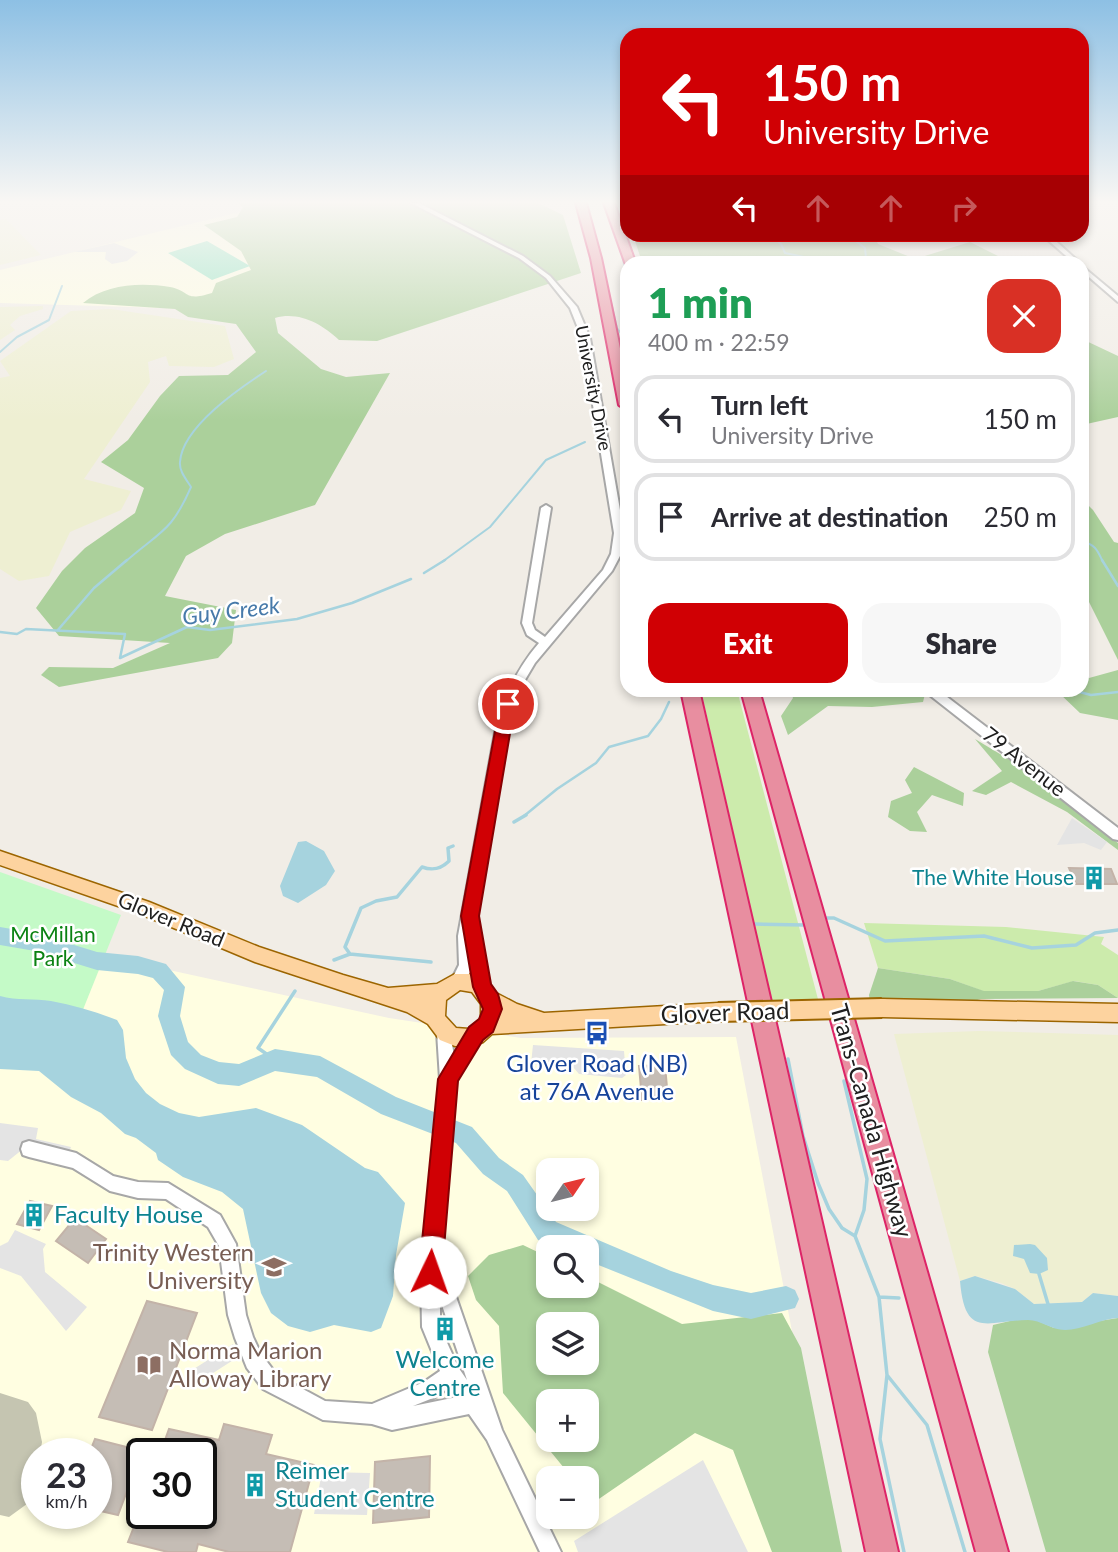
<!DOCTYPE html>
<meta charset="utf-8">
<style>
:root{--surface:#fff;--page:#f7f7f7;--text:#2b2b33;--muted:#7c7c81;--line:#e1e1e2;--accent:#d00004}
body{margin:0;font-family:Lato,sans-serif;background:var(--page);color:var(--text);height:100vh;display:flex;flex-direction:column;font-size:26px;white-space:nowrap}
*{box-sizing:border-box;margin:0}
p{font-size:23px;color:var(--muted)}
.icon{flex:none;width:38px;height:38px;fill:none;stroke:currentColor;stroke-width:2;stroke-linecap:round;stroke-linejoin:round}
.map{position:relative;flex:1;overflow:hidden}
.sheet{position:absolute;left:620px;top:256px;width:469px;height:441px;display:flex;flex-direction:column;background:var(--surface);border-radius:21px;box-shadow:0 4px 10px #0003}
.sheet>*{flex:none}
.banner{position:absolute;left:620px;top:28px;width:469px;height:214px;border-radius:21px;box-shadow:0 4px 10px #0003;background:#d00004;color:#fff;overflow:hidden}
.needle{width:46px;rotate:55deg}
.buttons{position:absolute;left:536px;top:1158px;display:grid;gap:14px}
.buttons a{display:grid;place-items:center;width:63px;height:63px;border-radius:14px;background:var(--surface);box-shadow:0 4px 10px #0003;font-size:35px}
.speed{position:absolute;left:21px;top:1438px;display:flex;gap:14px;font-size:35px;font-weight:700;text-align:center}
.speed>*{display:grid;place-content:center;width:91px;height:91px;border-radius:50%;background:var(--surface);box-shadow:0 4px 10px #0003;line-height:1}
.speed small{font-size:18px;font-weight:400}
.speed .limit{border:4px solid #111;border-radius:10px;background:#fff;color:#111}
.pin{position:absolute;display:grid;place-items:center;width:60px;height:60px;color:#fff;margin:-30px;border:4px solid #fff;border-radius:50%;box-shadow:0 2px 7px #0007}
.me{position:absolute;width:77px;margin:-38px;rotate:3deg;stroke-linejoin:round;filter:drop-shadow(0 0 5px #0008)}
.turn{display:flex;align-items:center;gap:24px;height:147px;padding:0 28px;font-size:32px}
.turn .icon{width:91px;height:91px;stroke-width:2.5}
.turn b{display:block;font-size:49px;line-height:60px}
.lanes{display:flex;align-items:center;height:66px;padding:0 28px;background:#0003;justify-content:center;gap:35px;direction:ltr}
.lanes .off{opacity:.35}
.round{display:grid;place-items:center;flex:none;width:74px;height:74px;border-radius:21px;background:var(--page)}
.headline{display:flex;align-items:center;justify-content:space-between;height:119px;padding:0 28px}
h1{font-size:42px;font-weight:800;line-height:52px;color:#1e9e55}
.cta{display:flex;gap:14px;margin-top:auto;padding:14px 28px}
.cta a{flex:1;height:80px;border-radius:21px;background:var(--accent);color:#fff;font-size:28px;font-weight:800;line-height:80px;text-align:center}
.cta a+a{background:var(--page);color:var(--text)}
ul{padding:0;list-style:none}
li{display:flex;align-items:center;gap:21px;height:88px;margin:0 14px 10px;padding:0 14px;border:4px solid var(--line);border-radius:21px}
li div{flex:1}
li b{display:block;font-size:26px}
li em{font-style:normal}
.map>svg:first-child{display:block}
.education{fill:#fffee1;fill-rule:evenodd}
.construction{fill:#c5c5b1}
.farmland{fill:#eeefd2}
.grass{fill:#ccebac}
.forest{fill:#abd09b;fill-rule:evenodd}
.park{fill:#c4fac7}
.pitch{fill:#84e0bb}
.parking{fill:#e4e4e4}
.water{fill:#a6d3de}
.lines{fill:none;stroke-linecap:round;stroke-linejoin:round}
.stream-far2{stroke:#a6d3de;stroke-width:2}
.stream-far1{stroke:#a6d3de;stroke-width:2.5}
.stream{stroke:#a6d3de;stroke-width:3.5}
.river{fill:#a6d3de;fill-rule:evenodd}
.building{fill:#c5bdb5;stroke:#c3b3a8;stroke-width:2}
.minor-casing{stroke:#a7a7a7;stroke-width:4}
.major-casing{stroke:#9c6500;stroke-width:3}
.highway-casing{stroke:#dd2467;stroke-width:4}
.minor{fill:#fff;fill-rule:evenodd}
.major{fill:#fdd39f;fill-rule:evenodd}
.highway{fill:#e88ea0;fill-rule:evenodd}
.major-bridge-casing{stroke:#9c6500;stroke-width:22;stroke-linecap:butt}
.major-bridge{stroke:#fdd39f;stroke-width:18}
.route{fill:#d00004;stroke:#870003;stroke-width:2}
.labels{text-anchor:middle;stroke-width:5;stroke-linejoin:round;paint-order:stroke}
.far-street-label{font-size:18px;fill:#202020;stroke:#fff}
.street-label{font-size:21px;fill:#202020;stroke:#fff}
.culture-label{font-size:21px;fill:#0d838f;stroke:#fff;text-anchor:end}
.park-label{font-size:21px;fill:#0a8212;stroke:#fff}
.water-label{font-size:23px;font-style:italic;fill:#477aaa;stroke:#fff}
.near-street-label{font-size:24px;fill:#202020;stroke:#fff}
.near-transit-label{font-size:24px;fill:#164399;stroke:#fff}
.near-culture-label{font-size:24px;fill:#0d838f;stroke:#fff;text-anchor:start}
.near-education-label{font-size:24px;fill:#785e54;stroke:#fff;text-anchor:end}
</style>
<div class="map">
<svg width="1118" height="1552" viewBox="0 0 1118 1552">
<rect width="100%" height="100%" fill="#f1ede6"/>
<path class="education" d="M244,211L300,312L0,303V270Z
M97,961L137,963L389,1018L521,1038L736,1037L834,1552H0V1023ZM548,1171H586V1209H548ZM548,1248H586V1286H548ZM548,1325H586V1363H548ZM548,1402H586V1440H548ZM37,1454H96V1514H37ZM142,1454H201V1514H142ZM548,1479H586V1517H548Z"/>
<path class="construction" d="M0,1393L28,1402L36,1413L42,1442L40,1454H37L31,1501L9,1517L0,1515Z"/>
<path class="farmland" d="M6,219L41,255L0,265V220Z
M43,306V309L20,316L10,325L15,330L0,340V307Z
M111,309L225,326L234,359L214,367L169,366L166,356L148,362L150,382L84,479L131,491L121,510L70,532L49,576L19,581L0,569V378L10,376L0,361L71,311Z
M979,1031L1118,1035V1296L1093,1293L1082,1302L1034,1304L1015,1289L1001,1283L975,1276L960,1281L894,1034Z"/>
<path class="grass" d="M701,690H737L819,1003L772,1004Z
M864,923L1006,927L1104,937L1101,944L1118,955V998L1098,985L1074,981L1038,991H983L950,979L878,968Z"/>
<path class="forest" d="M237,203H538L563,215L581,273L377,341L339,340C322,324 299,311 275,318L278,333L321,369L346,377L390,373L315,505L225,534L186,556L165,596L236,610L232,643L218,658L59,687L41,675L49,667L113,668L170,643L59,636L36,608L62,571L85,548L135,513L144,488L101,462L128,440L160,396L179,376L228,375L256,352L236,324L188,317L175,309L83,303C105,284 141,282 170,287C191,291 183,302 212,293L216,283L251,270L241,251L204,225L237,217L243,207Z
M633,235H886L876,240L878,244L915,259L970,242L1010,262H642Z
M1082,339L1118,356V417L1082,425Z
M1082,499L1093,510L1114,542L1118,543V660L1087,598L1082,594Z
M1118,670V720L1080,713L1059,693L1052,690H1082V675L1089,678Z
M790,690H919L925,694L923,702L872,707L828,706L788,735L781,716L793,698Z
M975,739L1015,763L1118,843V850L1067,812L1011,782L986,795L972,791L1002,771Z
M914,767L964,793L963,806L932,795L917,812L927,832L910,831L888,817L891,801L912,793L905,780Z
M878,968L950,979L984,991H1038L1073,981L1098,985L1118,998L981,999L955,1006L871,1009L869,995Z
M523,1245L548,1257V1286H586V1276L682,1324L782,1313L801,1348L842,1552H772L733,1450L695,1433L593,1503L586,1494V1479H573L503,1393L499,1326L476,1300L468,1276L489,1255ZM548,1325H586V1363H548ZM548,1402H586V1440H548Z
M1118,1318V1552H1046L988,1352L993,1325L1014,1320H1036L1054,1328Z"/>
<path class="park" d="M0,872L121,915L72,1037L0,1023Z"/>
<path class="pitch" d="M207,241L250,266L212,280L168,253Z"/>
<path class="parking" d="M114,243L138,252L127,261L112,264L105,259L106,252H74Z
M1072,818L1107,842L1101,850L1084,843L1057,845Z
M533,1045L624,1051L626,1075L622,1078L579,1074L573,1067L531,1064Z
M0,1123L38,1128L36,1139L71,1147L68,1154L28,1145L8,1161L0,1160Z
M15,1230L46,1244L43,1249L45,1272L87,1307L66,1331L21,1276L0,1268V1246L8,1242Z
M233,1344L238,1357L193,1386L189,1372Z
M703,1460L748,1552H578L574,1541Z
M322,1472L370,1473L367,1515L314,1514Z"/>
<path class="water" d="M306,841L324,851L335,871L326,885L298,903L283,896L280,886L298,842Z
M0,996C17,1001 34,998 51,1001C74,1005 96,1012 117,1020L123,1030L126,1058L135,1079L146,1093L160,1104L179,1113L199,1117L256,1108L302,1125L365,1168L378,1172L405,1203L396,1255L393,1296L381,1328L371,1332L334,1325L310,1332L288,1326L271,1313L261,1293L243,1209L222,1192L183,1177L158,1160L156,1153L136,1138L125,1134L101,1113L71,1097L39,1071L0,1069Z
M1030,1244L1035,1245L1047,1258L1048,1270L1039,1274L1030,1273L1024,1259L1013,1256L1014,1245Z
M975,1276L1015,1289L1034,1304L1082,1302L1093,1293L1118,1296V1318C1100,1319 1082,1330 1065,1330C1051,1330 1041,1320 1028,1320C986,1321 965,1339 960,1281Z"/>
<g class="lines">
<path class="stream-far2" d="M773,234L772,237L781,244L785,253L804,257L808,262
M856,234L857,242L865,248L866,258L872,262
M620,247L626,272
M606,281L617,328L626,340
M0,352L17,337L49,320L62,286
M1082,541C1097,546 1097,550 1103,562
M125,562C160,531 171,533 191,487C186,479 179,471 180,462C182,427 240,388 266,371
M442,562L490,527L546,460L585,442"/>
<path class="stream-far1" d="M1102,560L1118,586
M424,573L445,560
M57,631L94,588L127,560
M0,632L17,634L26,629L125,634L120,658L187,627L210,630L297,619L352,603L411,579
M1072,690L1091,695L1118,692
M524,816L557,789L596,763L609,747L648,736L661,719L669,702"/>
<path class="stream" d="M514,822L526,815
M826,918H834L885,941L984,936L1032,948L1076,945L1095,933L1118,930
M754,924L804,925
M350,954L431,962
M334,960L350,954L345,947L361,908L376,901L397,897L422,867C433,871 441,869 449,861L448,848L453,846
M788,1059L803,1136L818,1183L829,1209L842,1228L855,1236L879,1297L887,1375L880,1439L904,1552
M275,1060L258,1048L295,991
M844,1081L867,1179L864,1210L855,1236
M1039,1274L1048,1304
M879,1297L899,1298
M887,1375L927,1425L965,1552"/>
<path class="river" d="M0,927L35,933L97,952L138,956L166,964L185,987L180,1016L188,1042L201,1055L219,1062L239,1064L275,1049L320,1056L396,1097L472,1127L499,1158L523,1175L556,1222L671,1271L713,1285L751,1293L786,1286L795,1290L799,1299L795,1308L751,1319L713,1311L586,1260V1248H557L538,1240L507,1191L483,1174L456,1143L381,1114L317,1077L275,1071L239,1086L218,1084L185,1069L171,1055L158,1016L164,990L153,978L138,974L97,970L35,951L0,945Z"/>
</g>
<path class="building" d="M1069,868L1111,869L1117,884H1076Z
M665,1065L668,1099L642,1100L639,1066Z
M30,1201L52,1206L39,1230L17,1224Z
M75,1218L106,1239L88,1263L56,1241Z
M147,1301L197,1313L152,1430L99,1417Z
M224,1424L272,1435L266,1454L314,1465L290,1552H229L198,1544L196,1552H168L128,1542L139,1514H201V1454H160L169,1429L219,1440Z
M95,1439L142,1451L118,1515L96,1510V1454H89Z
M430,1456L429,1517L373,1523L375,1462Z"/>
<g class="lines">
<g class="minor-casing">
<path id="minor" d="M411,203H419L523,256L550,276L577,307L590,338L624,533L621,554L612,571L535,663L519,690L510,716L475,916L489,987L487,992L482,994L477,992L472,968L462,988L457,990L452,988L450,983L459,965L458,936L498,716C508,689 520,665 539,643L527,635L522,623L541,508L546,505L551,508L532,623L535,630L545,637L603,570L611,554L614,533L582,338L570,308L546,278L519,258Z
M1041,234H1048L1079,262H1073Z
M1082,266L1118,296V302L1082,271Z
M926,690H938L1118,828V840L1113,839L927,693Z
M444,1025L449,1027L454,1056L471,1029L476,1027L481,1029L483,1034L456,1081L440,1246V1272L454,1291L502,1430L561,1552H540L487,1440L469,1414L392,1430L372,1424L323,1420L263,1389L247,1368L235,1338L228,1315L219,1246L208,1227L166,1199L138,1198L110,1191L73,1168L29,1157L23,1155L21,1149L23,1143L29,1141L76,1153L113,1176L138,1182L168,1183L220,1215L236,1244L246,1315L253,1337L261,1354L277,1375L325,1401L372,1404L424,1382L440,1371L422,1327L421,1273L440,1079L437,1032L439,1027ZM440,1301L441,1302L467,1380L458,1367L440,1327ZM449,1387L457,1397L413,1406L438,1396Z"/>
</g>
<g class="major-casing">
<path id="major" d="M0,851L149,902L259,947L343,975L388,988L437,984L455,974H469L485,980L496,993L517,1004L544,1013L718,1003L725,1006L727,1012L725,1018L718,1021L492,1034L483,1042L471,1046H455L440,1040L428,1024L407,1012L255,962L138,913L0,865ZM460,990L472,992L481,1004V1018L469,1029L456,1028L445,1016L446,1000Z
M882,999L1118,1004V1022L882,1017L875,1014L873,1008L875,1002Z"/>
</g>
<g class="highway-casing">
<path id="highway" d="M576,203H586L601,258L626,377V409L619,405L591,258Z
M604,203H614L635,262L626,264L625,262Z
M681,690H699L898,1552H866Z
M741,690H759L1008,1552H976Z"/>
</g>
<use href="#minor" class="minor"/>
<use href="#major" class="major"/>
<use href="#highway" class="highway"/>
<g class="major-bridge-casing">
<path id="major-bridge" d="M718,1012L882,1008"/>
</g>
<use href="#major-bridge" class="major-bridge"/>
</g>
<linearGradient id="sky" x2="0" y2="1"><stop stop-color="#8dc0e4"/><stop offset="0.48" stop-color="#f9f7f4"/><stop offset="1" stop-color="#f9f7f4" stop-opacity="0"/></linearGradient>
<rect width="1118" height="421" fill="url(#sky)"/>
<path class="route" d="M508,698L515,704L479,916L491,984L498,994L502,1009L493,1032L483,1040L458,1081L442,1272L438,1280L430,1284L422,1280L419,1272L438,1079L469,1027L479,1019L483,1009L473,987L461,916L500,704Z"/>
<defs>
<g id="building-bare" transform="scale(1.89)"><path d="M-4-6H4V6H1V3H-1V6H-4ZM-2.5-4.3h1.7v1.8h-1.7ZM.8-4.3h1.7v1.8H.8ZM-2.5-1h1.7V.8h-1.7ZM.8-1h1.7V.8H.8Z" fill="#0f9aa8" stroke="#fff" stroke-width="2.5" paint-order="stroke"/></g>
<g id="bus-bare" transform="scale(1.89)"><path d="M-5-6H5V4H4V6H2V4H-2V6H-4V4H-5ZM-3.5-4V0h7V-4ZM-3.5 1.2v1.5H-2V1.2ZM2 1.2v1.5H3.5V1.2Z" fill="#1a4fb4" stroke="#fff" stroke-width="2.5" paint-order="stroke"/></g>
<g id="university-bare" transform="scale(1.89)"><path d="M0-5L7-2L0 1L-7-2ZM-4 1L0 2.5L4 1V4Q0 6-4 4Z" fill="#8d6e63" stroke="#fff" stroke-width="2.5" paint-order="stroke"/></g>
<g id="library-bare" transform="scale(1.89)"><path d="M-6-4Q-3-5.5-.7-3.5V5Q-3 3-6 4ZM6-4Q3-5.5 .7-3.5V5Q3 3 6 4Z" fill="#8d6e63" stroke="#fff" stroke-width="2.5" paint-order="stroke"/></g>
</defs>
<g fill-rule="evenodd">
<use href="#building-bare" x="1094" y="878"/>
<use href="#bus-bare" x="597" y="1033"/>
<use href="#building-bare" x="34" y="1215"/>
<use href="#university-bare" x="274" y="1267"/>
<use href="#building-bare" x="445" y="1329"/>
<use href="#library-bare" x="149" y="1365"/>
<use href="#building-bare" x="255" y="1485"/>
</g>
<g class="labels">
<g class="far-street-label">
<text transform="translate(593 388) rotate(79)" y="6">University Drive</text>
</g>
<g class="street-label">
<text transform="translate(1024 762) rotate(38)" y="7">79 Avenue</text>
<text transform="translate(171 920) rotate(22)" y="7">Glover Road</text>
</g>
<g class="culture-label">
<text x="1074" y="885">The White House</text>
</g>
<g class="park-label">
<text x="53" y="942">McMillan<tspan x="53" dy="24">Park</tspan></text>
</g>
<g class="water-label">
<text transform="translate(231 611) rotate(-7)" y="8">Guy Creek</text>
</g>
<g class="near-street-label">
<text transform="translate(725 1013) rotate(-2)" y="8">Glover Road</text>
<text transform="translate(871 1121) rotate(74)" y="8">Trans-Canada Highway</text>
</g>
<g class="near-transit-label">
<text x="597" y="1072">Glover Road (NB)<tspan x="597" dy="28">at 76A Avenue</tspan></text>
</g>
<g class="near-culture-label">
<text x="54" y="1223">Faculty House</text>
<text x="445" y="1368" text-anchor="middle">Welcome<tspan x="445" dy="28">Centre</tspan></text>
<text x="275" y="1479">Reimer<tspan x="275" dy="28">Student Centre</tspan></text>
</g>
<g class="near-education-label">
<text x="254" y="1261">Trinity Western<tspan x="254" dy="28">University</tspan></text>
<text x="169" y="1359" text-anchor="start">Norma Marion<tspan x="169" dy="28">Alloway Library</tspan></text>
</g>
</g>
</svg>
<div class="buttons">
<a><svg class="needle" viewBox="-14 -14 28 28"><path d="M0-13l5 13h-10z" fill="#e53935"/><path d="M0 13l5-13h-10z" fill="#7c7c81"/></svg></a>
<a><svg class="icon" aria-label="search" viewBox="0 0 24 24"><circle cx="10" cy="10" r="6"/><path d="M15 15l6 6"/></svg></a>
<a><svg class="icon" aria-label="layers" viewBox="0 0 24 24"><path d="M12 4l9 5-9 5-9-5zM3 14l9 5 9-5"/></svg></a>
<a>+</a>
<a>−</a>
</div>
<div class="speed"><div>23<small>km/h</small></div><div class="limit">30</div></div>
<div class="pin" style="left:508px;top:704px;background:#d93025"><svg class="icon" aria-label="arrive" viewBox="0 0 24 24"><path d="M6 21V4h12l-3 4 3 4H6"/></svg></div>
<svg class="me" style="left:430px;top:1272px" viewBox="-20 -20 40 40"><circle r="19" fill="#fff"/><path d="M0-13L10 11 0 6-10 11z" fill="#d00004"/></svg>
<div class="banner">
<div class="turn"><svg class="icon" aria-label="left" viewBox="0 0 24 24"><path d="M17 20v-9H6M10 6l-5 5 5 5"/></svg><div><b>150 m</b>University Drive</div></div>
<div class="lanes"><svg class="icon" aria-label="left" viewBox="0 0 24 24"><path d="M17 20v-9H6M10 6l-5 5 5 5"/></svg><svg class="icon off" aria-label="ahead" viewBox="0 0 24 24"><path d="M12 20V5M6 11l6-6 6 6"/></svg><svg class="icon off" aria-label="ahead" viewBox="0 0 24 24"><path d="M12 20V5M6 11l6-6 6 6"/></svg><svg class="icon off" aria-label="right" viewBox="0 0 24 24"><path d="M7 20v-9h11M14 6l5 5-5 5"/></svg></div>
</div>
<section class="sheet">
<div class="headline"><div><h1>1 min</h1><p>400 m · 22:59</p></div><a class="round" style="background:#d93025;color:#fff"><svg class="icon" aria-label="close" viewBox="0 0 24 24"><path d="M6 6l12 12M18 6L6 18"/></svg></a></div>
<ul>
<li><svg class="icon" aria-label="left" viewBox="0 0 24 24"><path d="M17 20v-9H6M10 6l-5 5 5 5"/></svg><div><b>Turn left</b><p>University Drive</p></div><em>150 m</em></li>
<li><svg class="icon" aria-label="arrive" viewBox="0 0 24 24"><path d="M6 21V4h12l-3 4 3 4H6"/></svg><div><b>Arrive at destination</b></div><em>250 m</em></li>
</ul>
<div class="cta"><a>Exit</a><a>Share</a></div>
</section>
</div>
